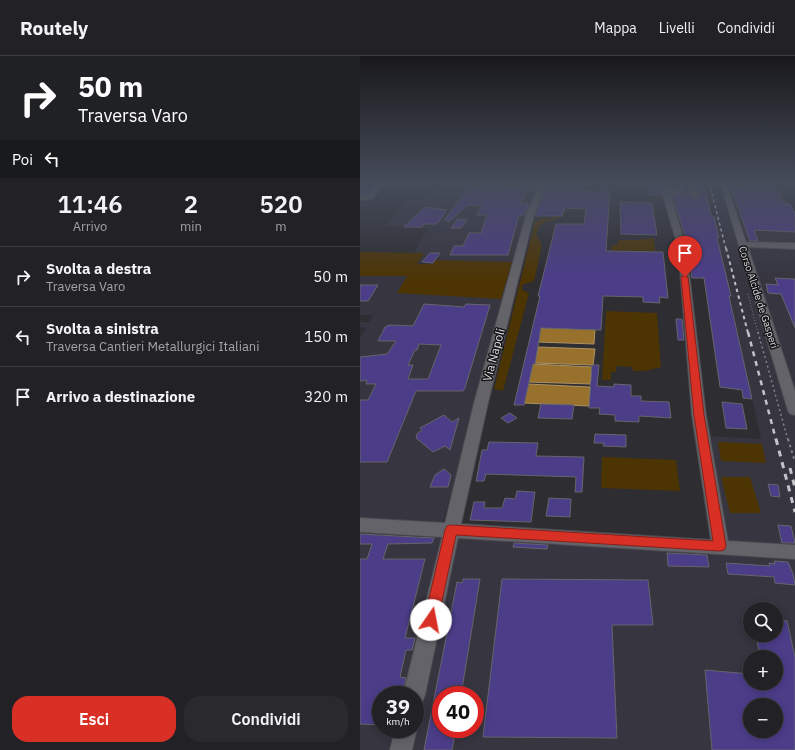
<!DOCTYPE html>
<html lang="it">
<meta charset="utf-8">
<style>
:root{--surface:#222226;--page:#2a2a2e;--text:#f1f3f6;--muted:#a2a4a7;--line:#3f3f43;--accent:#d93025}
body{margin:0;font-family:"IBM Plex Sans",sans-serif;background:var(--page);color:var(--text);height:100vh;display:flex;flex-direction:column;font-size:15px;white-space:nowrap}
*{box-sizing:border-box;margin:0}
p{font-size:13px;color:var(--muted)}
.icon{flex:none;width:22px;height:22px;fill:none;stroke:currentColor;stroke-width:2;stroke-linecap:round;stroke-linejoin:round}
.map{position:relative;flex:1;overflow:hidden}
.drawer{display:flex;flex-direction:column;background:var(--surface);width:360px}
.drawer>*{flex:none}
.top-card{background:#202124;color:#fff;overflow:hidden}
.controls{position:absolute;left:383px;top:546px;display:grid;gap:8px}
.controls a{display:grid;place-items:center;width:40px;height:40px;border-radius:50%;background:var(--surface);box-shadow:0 2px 10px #0003,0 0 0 1px var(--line);font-size:20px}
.speed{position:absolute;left:12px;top:630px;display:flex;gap:8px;font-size:20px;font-weight:700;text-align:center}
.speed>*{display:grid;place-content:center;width:52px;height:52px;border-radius:50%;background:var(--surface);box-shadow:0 2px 10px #0003,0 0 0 1px var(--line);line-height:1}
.speed small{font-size:10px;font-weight:400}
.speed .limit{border:6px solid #d22;background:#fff;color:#111}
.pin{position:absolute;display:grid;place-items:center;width:34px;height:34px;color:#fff;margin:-41px -17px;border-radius:50% 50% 50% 0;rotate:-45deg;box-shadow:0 0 4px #0007}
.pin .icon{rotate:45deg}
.me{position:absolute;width:44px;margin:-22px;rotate:12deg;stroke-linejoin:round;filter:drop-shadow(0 0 3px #0008)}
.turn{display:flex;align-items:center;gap:14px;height:84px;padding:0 12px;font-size:18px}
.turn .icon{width:52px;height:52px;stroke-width:2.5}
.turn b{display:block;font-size:28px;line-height:34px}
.then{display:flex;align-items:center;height:38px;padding:0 12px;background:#0003;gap:8px;font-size:15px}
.eta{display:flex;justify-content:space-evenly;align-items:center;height:68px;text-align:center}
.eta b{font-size:24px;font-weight:600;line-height:28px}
.primary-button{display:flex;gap:8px;margin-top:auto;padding:8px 12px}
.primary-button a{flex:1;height:46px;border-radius:16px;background:var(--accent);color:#fff;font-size:16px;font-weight:600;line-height:46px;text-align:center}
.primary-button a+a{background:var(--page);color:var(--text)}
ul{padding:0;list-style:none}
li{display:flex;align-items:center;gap:12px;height:60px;padding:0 12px;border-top:1px solid var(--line)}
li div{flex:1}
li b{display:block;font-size:15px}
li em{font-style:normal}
header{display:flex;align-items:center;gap:24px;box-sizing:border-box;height:56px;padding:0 20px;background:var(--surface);border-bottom:1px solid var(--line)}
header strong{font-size:19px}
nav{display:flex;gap:22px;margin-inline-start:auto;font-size:14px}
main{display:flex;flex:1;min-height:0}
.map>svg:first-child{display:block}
.built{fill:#363540;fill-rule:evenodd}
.green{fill:#4c3403}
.water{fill:#98712d;stroke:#ad9263}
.building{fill:#4c3d89;stroke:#65656a;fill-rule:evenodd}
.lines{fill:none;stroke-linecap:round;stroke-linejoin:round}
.minor-casing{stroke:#4a494e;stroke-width:2}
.path-far2{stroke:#848388;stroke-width:1;stroke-dasharray:1 2;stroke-linecap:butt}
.path-far1{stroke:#848388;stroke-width:1.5;stroke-dasharray:2 3;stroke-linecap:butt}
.path{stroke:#848388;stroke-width:2;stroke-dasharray:2.5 3.5;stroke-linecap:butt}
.minor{fill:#636369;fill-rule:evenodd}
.rail-far3{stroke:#c4c3c7;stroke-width:1.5;stroke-dasharray:3 3;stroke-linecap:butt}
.rail-far2{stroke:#c4c3c7;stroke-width:2;stroke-dasharray:3.5 3.5;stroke-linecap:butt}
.rail-far1{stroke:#c4c3c7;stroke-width:2.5;stroke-dasharray:5 5;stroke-linecap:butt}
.rail{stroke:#c4c3c7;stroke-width:3;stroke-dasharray:6 6;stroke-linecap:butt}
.route{fill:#d93025;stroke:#8d1f18}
.labels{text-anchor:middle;stroke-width:3;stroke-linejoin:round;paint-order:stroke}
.far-street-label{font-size:10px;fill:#dfdee2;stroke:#161618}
.street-label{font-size:12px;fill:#dfdee2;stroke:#161618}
</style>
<header>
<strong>Routely</strong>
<nav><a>Mappa</a><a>Livelli</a><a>Condividi</a></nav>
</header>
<main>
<section class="drawer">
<div class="top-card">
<div class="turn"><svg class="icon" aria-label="right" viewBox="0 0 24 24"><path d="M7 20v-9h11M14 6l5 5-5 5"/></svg><div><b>50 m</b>Traversa Varo</div></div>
<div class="then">Poi<svg class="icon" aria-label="left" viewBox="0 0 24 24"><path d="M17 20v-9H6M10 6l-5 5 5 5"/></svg></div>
</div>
<div class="eta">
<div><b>11:46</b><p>Arrivo</p></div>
<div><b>2</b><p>min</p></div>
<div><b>520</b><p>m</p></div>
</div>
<ul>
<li><svg class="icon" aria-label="right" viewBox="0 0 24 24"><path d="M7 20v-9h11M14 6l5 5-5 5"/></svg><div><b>Svolta a destra</b><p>Traversa Varo</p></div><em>50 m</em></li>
<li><svg class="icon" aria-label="left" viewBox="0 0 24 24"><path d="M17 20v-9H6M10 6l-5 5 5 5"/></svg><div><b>Svolta a sinistra</b><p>Traversa Cantieri Metallurgici Italiani</p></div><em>150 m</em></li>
<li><svg class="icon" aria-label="arrive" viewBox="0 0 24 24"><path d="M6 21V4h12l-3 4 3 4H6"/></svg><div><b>Arrivo a destinazione</b></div><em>320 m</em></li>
</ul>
<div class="primary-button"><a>Esci</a><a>Condividi</a></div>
</section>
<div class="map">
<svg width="435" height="694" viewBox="0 0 435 694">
<rect width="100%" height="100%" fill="#2d2d32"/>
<path class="built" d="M81,126H179L167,162L79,481L365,496L350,380L401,383L358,186L361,185L347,126H417L435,159V694H0V282L6,272L0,271V266H9L13,259H0V220H48L37,237L73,208L57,207L63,198L54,197L68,172L24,170L49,143L64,144ZM390,553H416V579H390ZM390,601H416V627H390ZM21,639H55V673H21ZM81,639H115V673H81ZM390,649H416V675H390Z"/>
<path class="green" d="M208,159L181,168L176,178L182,189L174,225L162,229V234L169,237L143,335L134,333L175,165H179L180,162L191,163L193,160Z
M294,182L295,195L251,194L252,189H258V184H277Z
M0,196L64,197L57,208H73L76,204L152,206L141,243L37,237L47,220H0Z
M246,255L297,257L301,311L285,315H273L272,311L256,310V316H251V324H242Z
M358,386L402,388L406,407L361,405Z
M242,401L316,404L320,435L241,432Z
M361,421H390L401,457H370Z"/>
<path class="water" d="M181,272L235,273L234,288L178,286Z
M178,291L235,293L233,309L175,307Z
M173,308L232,311L230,328L169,326Z
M168,328L230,331L229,350L164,347Z"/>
<path class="building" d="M8,126L16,127L6,138H0V130Z
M187,126H214L213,129H222V135L243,136V133L250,134L246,195L303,196L308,242L299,241L300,247L283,246V241L243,240L241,274L181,272L175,308H173L164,349H154L180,240H178L196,168H224L226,153L205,152L202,160H175Z
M288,126H302V139L288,138Z
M325,126H329L330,139L332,142H339L338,126H343L351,159L354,161L359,182H357L371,240H369L373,258L392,343L383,342L382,334L360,331L344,222H332L327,186L312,138H324Z
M388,126H413L424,148H430L435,157V176L394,174L398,185H390L371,131L390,132Z
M120,129L170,131L160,148H169L164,159H159L148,199H90L94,190H103L109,177H121L127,159H117L122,150L108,149L88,166L85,163L110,131L118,132Z
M260,146L292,147L297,179L261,178Z
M65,151L87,154L77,168H64L62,171H44Z
M98,163L107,164L101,172H91Z
M70,197H80L73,207L62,206Z
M415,222L435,223V272L421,238L408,237L406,228L418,229Z
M0,229H18L8,245H0Z
M64,248L104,251L106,248L130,249L105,332L103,335H56L27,406H0V344H8L16,328H6L7,324L0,325V301L27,298L36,285H18L25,271L29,269L53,270ZM59,288L81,289L68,323H48L53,309H48L55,294H57Z
M316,263H322L324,284H318Z
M232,309H239L237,330L254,331V328L271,329V340H281V345L309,346L311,362L279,360V366L255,365V359L239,358L240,352H229Z
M362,346L382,348L387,373L366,372Z
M181,348L214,349L212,363L178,362Z
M150,357L157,362L148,367L141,362Z
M84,359L92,366L99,362L90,394L85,390L73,396L56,382L57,378L62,374L60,372Z
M235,378L266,379V391L243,390L244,387H234Z
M129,386L178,387L176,400L224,401L222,436H215L216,421L126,418L124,425H116L122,394H127Z
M84,413L91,419L88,431H70L75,419Z
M408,428L418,429L420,441L411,440Z
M157,435L175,436L171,466L110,464L114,446H125L124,452H142L145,442L155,443Z
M189,442L211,443L210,461L186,460Z
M418,469L431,470L435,487H422Z
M0,478L74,482L72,487L28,488L23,503H65L45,582H55L52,594H46L40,621L46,622L42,639H21V669L0,668V503H7L12,488H0Z
M154,487L188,489L187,493L153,491Z
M307,497L347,499L349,511L308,510Z
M414,505L428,506L433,518L435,529L415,527L414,521L368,518L366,507L410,510L409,507L415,508Z
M103,523H120L101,639H81V673H96L92,694H64L97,526L102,527Z
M142,523L288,524L293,569H252L257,682L123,681Z
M416,564L427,565L435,601V694H352L345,614L390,618V627H416V601H400L396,579H416ZM390,649H416V675H390Z"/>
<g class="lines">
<g class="minor-casing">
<path id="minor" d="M19,126H26L12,143L0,144V140L7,139Z
M180,126H186L174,159L128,347L101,468L351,484L332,359L318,191L303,140V126H309L310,133L318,134V126H324L323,137H310L311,140L326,191L346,359L368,485L435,489V503L98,482L65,639L62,647L55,649V639H43L82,481L0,476V462L85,467L114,347L166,159Z
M330,126H336L338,141H332L331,139Z
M360,126H366L386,186L435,187V193L388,191L435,335V359L430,358L428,355Z
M430,126H435V131L433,130Z
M55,668L57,673L52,694H30L35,673H55Z"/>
</g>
<path class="path-far2" d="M388,238L398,277"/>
<path class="path-far1" d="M398,276L428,384"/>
<path class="path" d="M428,383L435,406"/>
<use href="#minor" class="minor"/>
<path class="rail-far3" d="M349,126L366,193"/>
<path class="rail-far2" d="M366,192L388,277"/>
<path class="rail-far1" d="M388,276L416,384"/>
<path class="rail" d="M416,383L435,456
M430,412L435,432"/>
</g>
<linearGradient id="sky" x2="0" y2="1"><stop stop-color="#19191c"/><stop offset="0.57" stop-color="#464c5a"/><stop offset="1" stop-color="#464c5a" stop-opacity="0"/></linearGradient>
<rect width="435" height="223" fill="url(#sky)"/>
<path class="route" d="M325,219L328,221L344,359L366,490L364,494L360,495L96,479L78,564L76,568L71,570L66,568L64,564L85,474L87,470L91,469L353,485L334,359L321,221Z"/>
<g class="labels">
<g class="far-street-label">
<text transform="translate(399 241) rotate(72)" y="4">Corso Alcide de Gasperi</text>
</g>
<g class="street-label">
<text transform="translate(134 299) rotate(-75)" y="4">Via Napoli</text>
</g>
</g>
</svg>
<div class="controls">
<a><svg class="icon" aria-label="search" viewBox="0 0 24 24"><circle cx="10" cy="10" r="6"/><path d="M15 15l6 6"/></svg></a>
<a>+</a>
<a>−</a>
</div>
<div class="speed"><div>39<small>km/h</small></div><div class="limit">40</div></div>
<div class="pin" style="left:325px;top:221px;background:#d93025"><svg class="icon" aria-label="arrive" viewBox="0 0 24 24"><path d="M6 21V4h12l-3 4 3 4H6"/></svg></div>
<svg class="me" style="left:71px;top:564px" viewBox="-20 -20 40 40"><circle r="19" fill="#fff"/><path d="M0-13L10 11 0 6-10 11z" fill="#d93025"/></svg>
</div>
</main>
